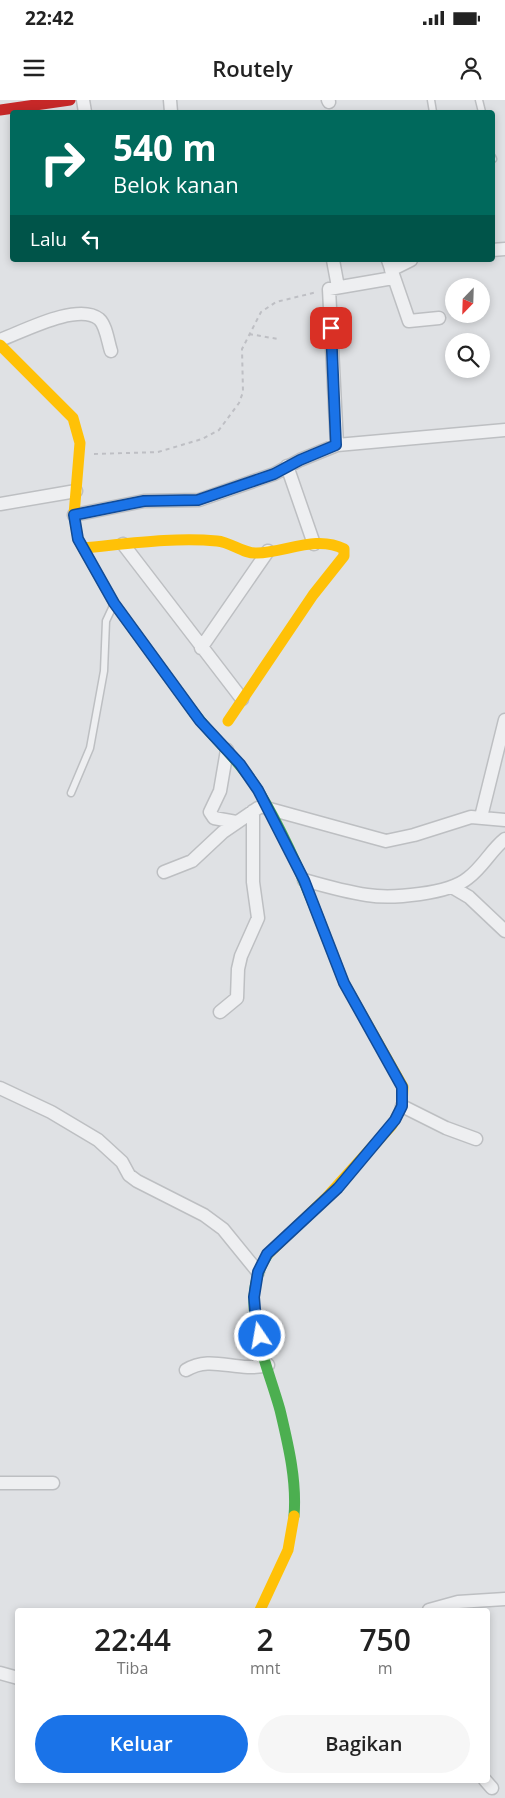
<!DOCTYPE html>
<html lang="id">
<style>
:root{--surface:#fff;--page:#f6f6f6;--text:#222;--muted:#767676;--accent:#1a73e8}
body{margin:0;font-family:"Open Sans",sans-serif;background:var(--page);color:var(--text);height:100vh;display:flex;flex-direction:column;font-size:19px;white-space:nowrap}
*{box-sizing:border-box;margin:0}
p{font-size:16px;color:var(--muted)}
.icon{flex:none;width:28px;height:28px;fill:none;stroke:currentColor;stroke-width:2;stroke-linecap:round;stroke-linejoin:round}
.map{position:relative;flex:1;overflow:hidden}
.details{position:absolute;left:15px;top:1508px;width:475px;height:175px;display:flex;flex-direction:column;background:var(--surface);border-radius:5px;box-shadow:0 2px 8px #0003}
.details>*{flex:none}
.banner{position:absolute;left:10px;top:10px;width:485px;height:152px;border-radius:5px;box-shadow:0 2px 8px #0003;background:#00695c;color:#fff;overflow:hidden}
.needle{width:32px;rotate:203deg}
.buttons{position:absolute;left:445px;top:178px;display:grid;gap:10px}
.buttons a{display:grid;place-items:center;width:45px;height:45px;border-radius:50%;background:var(--surface);box-shadow:0 2px 8px #0003;font-size:25px}
.pin{position:absolute;display:grid;place-items:center;width:42px;height:42px;color:#fff;margin:-21px;border-radius:10px;box-shadow:0 2px 8px #0006}
.me{position:absolute;width:55px;margin:-28px;rotate:348deg;stroke-linejoin:round;filter:drop-shadow(0 0 4px #0008)}
.turn{display:flex;align-items:center;gap:18px;height:105px;padding:0 20px;font-size:22px}
.turn .icon{width:65px;height:65px;stroke-width:2.5}
.turn b{display:block;font-size:35px;line-height:42px}
.then{display:flex;align-items:center;height:48px;padding:0 20px;background:#0003;gap:10px;font-size:19px}
.eta{display:flex;justify-content:space-evenly;align-items:center;height:85px;text-align:center}
.eta b{font-size:30px;font-weight:600;line-height:35px}
.button{display:flex;gap:10px;margin-top:auto;padding:10px 20px}
.button a{flex:1;height:58px;border-radius:30px;background:var(--accent);color:#fff;font-size:20px;font-weight:600;line-height:58px;text-align:center}
.button a+a{background:var(--page);color:var(--text)}
.status{display:flex;justify-content:space-between;align-items:center;height:35px;padding:0 25px;background:var(--surface);direction:ltr}
.status svg{height:14px;fill:currentColor}
header{display:flex;justify-content:space-between;align-items:center;height:65px;padding:0 20px;background:var(--surface);font-size:22px;font-weight:600}
.map>svg:first-child{display:block}
.lines{fill:none;stroke-linecap:round;stroke-linejoin:round}
.lane-casing{stroke:#bdbfc2;stroke-width:9}
.street-casing{stroke:#bdbfc2;stroke-width:15}
.path{stroke:#bebfc4;stroke-width:2;stroke-dasharray:4 4;stroke-linecap:butt}
.lane{stroke:#eeeff1;stroke-width:6}
.street{stroke:#eeeff1;stroke-width:12}
.fast{stroke:#4caf50;stroke-width:11}
.slow{stroke:#ffc107;stroke-width:11}
.jam{stroke:#c62828;stroke-width:11}
.route-casing{stroke:#114b97;stroke-width:12}
.route{stroke:#1a73e8;stroke-width:9}
</style>
<div class="status"><b>22:42</b><svg viewBox="0 0 49 12"><path d="M0 12V9h3v3zM5 12V6h3v6zM10 12V3h3v9zM15 12V0h3v12zM26 1h20v11H26zM47 4h2v5h-2z"/></svg></div>
<header><svg class="icon" aria-label="menu" viewBox="0 0 24 24"><path d="M4 6h16M4 12h16M4 18h16"/></svg>Routely<svg class="icon" aria-label="person" viewBox="0 0 24 24"><circle cx="12" cy="8" r="4"/><path d="M4 21q1-7 8-7t8 7"/></svg></header>
<div class="map">
<svg width="505" height="1698" viewBox="0 0 505 1698">
<rect width="100%" height="100%" fill="#dfe1e4"/>
<g class="lines">
<g class="lane-casing">
<path id="lane" d="M431,0L433,12
M479,0L482,12
M492,57L493,59
M71,693L90,648L104,571L106,521L113,506"/>
</g>
<g class="street-casing">
<path id="street" d="M83,0L85,12
M170,0L171,12
M328,0L329,2
M492,150L505,149
M333,160L338,187
M388,160L409,221L439,218
M391,170L411,160
M0,240C22,232 78,202 99,219C106,225 108,242 111,251
M337,345L329,189L393,178
M287,366L314,444
M0,404L76,391
M74,415L144,401L199,400L274,374L300,360L337,345L505,330
M123,444L242,599
M201,548L268,451
M227,650L220,691L210,712L214,718L236,722
M266,708L386,741L414,735L471,717L505,720
M481,717L505,620
M164,772L192,761L223,732L258,708
M304,780C325,786 346,792 367,795C392,799 449,794 468,778C483,767 491,750 505,739
M452,787L469,797L505,831
M220,912L237,898L238,869L241,856L258,818L253,782V711
M0,988L51,1012L98,1040L122,1062L129,1075L137,1081L204,1115L223,1129L258,1172
M402,1006L446,1028L476,1039
M186,1270C212,1254 236,1273 268,1265
M0,1383H53
M429,1510L458,1502L505,1499
M0,1573L18,1578
M485,1680L492,1688"/>
</g>
<path class="path" d="M249,234L278,239
M94,354L158,352L202,339L219,330L239,303L243,292L242,249L261,212L276,202L317,192"/>
<use href="#lane" class="lane"/>
<use href="#street" class="street"/>
<path class="fast" d="M192,610C212,638 240,660 258,690C283,731 303,777 320,821
M268,1154C236,1199 267,1263 280,1310C288,1344 297,1380 294,1416"/>
<path class="slow" d="M0,245L73,318L80,343L74,415L78,439L114,503L192,610
M83,448C127,444 173,437 217,441C231,442 243,454 257,453C286,452 317,435 344,449V456L313,495L228,621
M268,1154L327,1097L392,1025L402,1006L403,987L344,883L320,821
M260,1510L288,1450L294,1416"/>
<path class="jam" d="M0,10L70,0"/>
</g>
<g class="lines">
<g class="route-casing">
<path id="route" d="M260,1236L256,1221L254,1197L258,1172L267,1154L338,1088L395,1020L402,1006V987L344,883L304,780L258,690L240,664L200,621L114,503L78,439L74,415L144,401L198,400L274,374L300,360L336,345L331,228"/>
</g>
<use href="#route" class="route"/>
</g>
</svg>
<div class="buttons">
<a><svg class="needle" viewBox="-14 -14 28 28"><path d="M0-13l5 13h-10z" fill="#e53935"/><path d="M0 13l5-13h-10z" fill="#767676"/></svg></a>
<a><svg class="icon" aria-label="search" viewBox="0 0 24 24"><circle cx="10" cy="10" r="6"/><path d="M15 15l6 6"/></svg></a>
</div>
<div class="pin" style="left:331px;top:228px;background:#d93025"><svg class="icon" aria-label="arrive" viewBox="0 0 24 24"><path d="M6 21V4h12l-3 4 3 4H6"/></svg></div>
<svg class="me" style="left:260px;top:1236px" viewBox="-20 -20 40 40"><circle r="17" fill="#1a73e8" stroke="#fff" stroke-width="3"/><path d="M0-11L8 9 0 5-8 9z" fill="#fff"/></svg>
<div class="banner">
<div class="turn"><svg class="icon" aria-label="right" viewBox="0 0 24 24"><path d="M7 20v-9h11M14 6l5 5-5 5"/></svg><div><b>540 m</b>Belok kanan</div></div>
<div class="then">Lalu<svg class="icon" aria-label="left" viewBox="0 0 24 24"><path d="M17 20v-9H6M10 6l-5 5 5 5"/></svg></div>
</div>
<section class="details">
<div class="eta">
<div><b>22:44</b><p>Tiba</p></div>
<div><b>2</b><p>mnt</p></div>
<div><b>750</b><p>m</p></div>
</div>
<div class="button"><a>Keluar</a><a>Bagikan</a></div>
</section>
</div>
